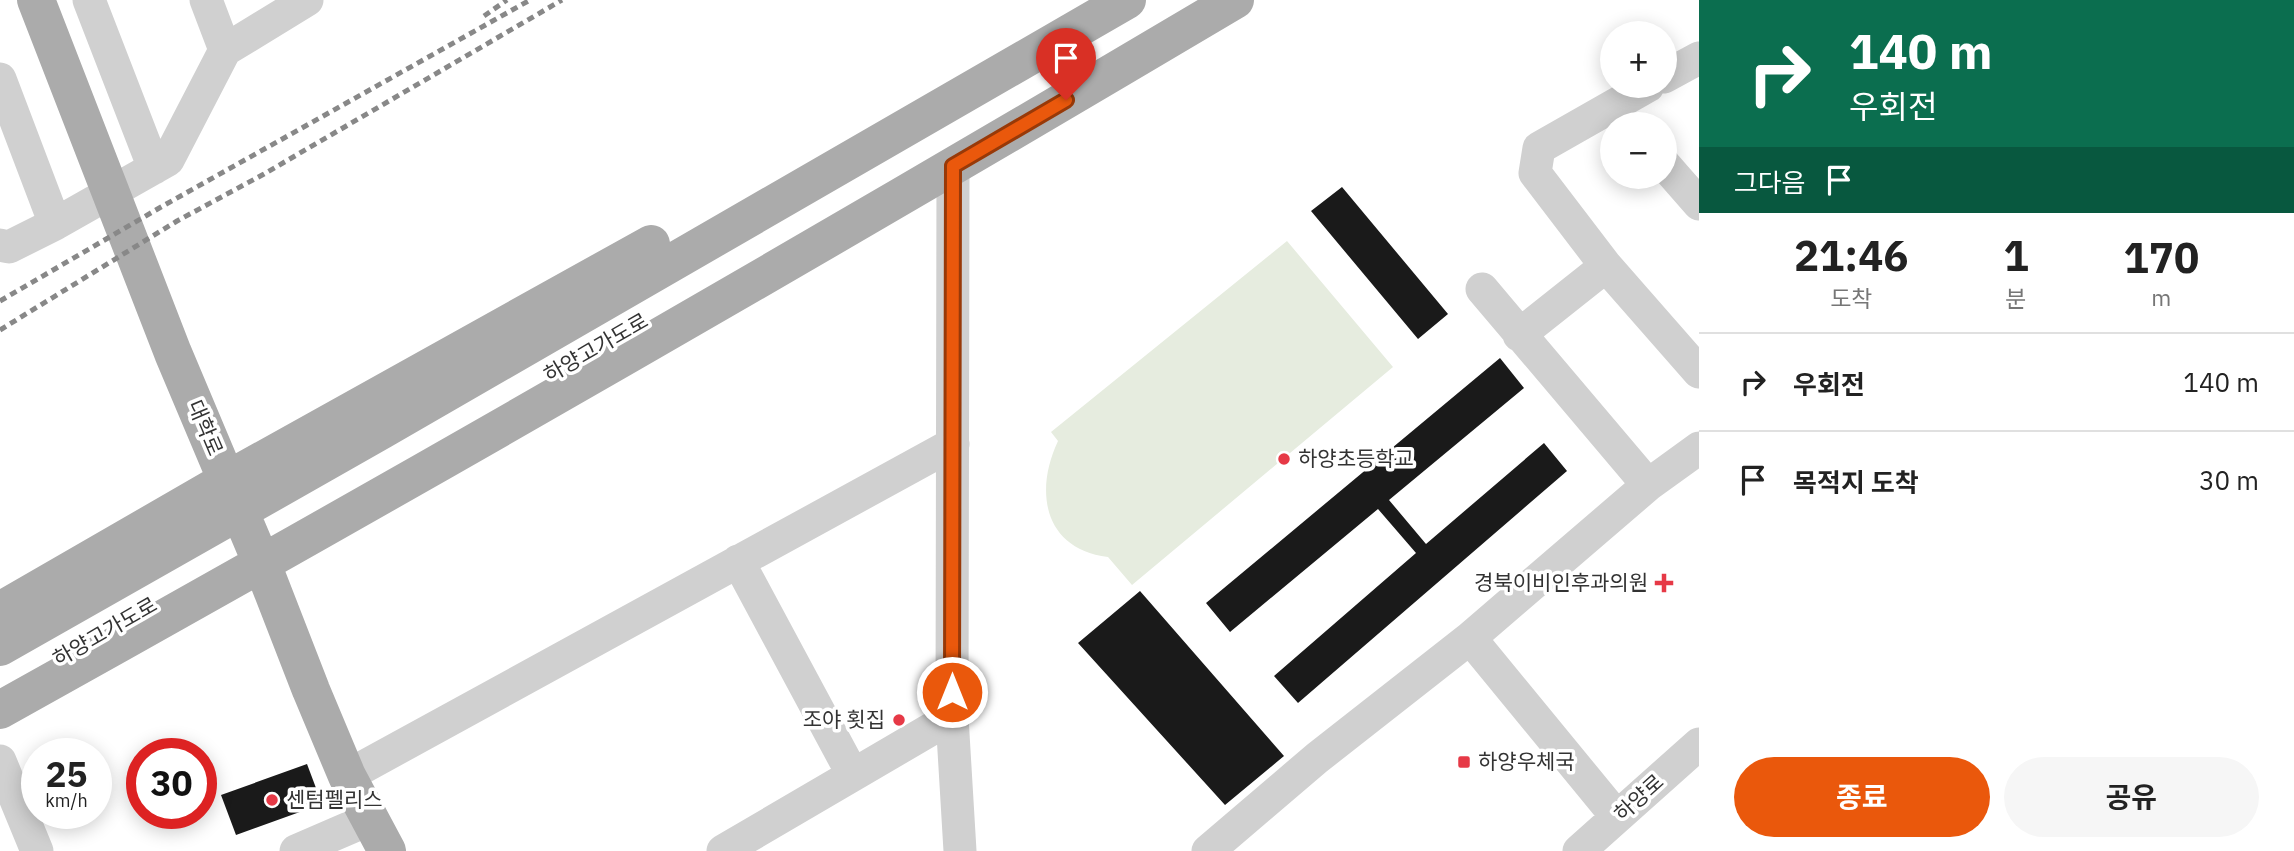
<!DOCTYPE html>
<html lang="ko">
<meta charset="utf-8">
<style>
:root{--surface:#fff;--page:#f6f6f6;--text:#222;--muted:#767676;--line:#e0e0e0;--accent:#ea580c}
body{margin:0;font-family:"IBM Plex Sans","Noto Sans KR",sans-serif;background:var(--page);color:var(--text);height:100vh;display:flex;flex-direction:column;font-size:26px;white-space:nowrap}
*{box-sizing:border-box;margin:0}
p{font-size:23px;color:var(--muted)}
.icon{flex:none;width:38px;height:38px;fill:none;stroke:currentColor;stroke-width:2;stroke-linecap:round;stroke-linejoin:round}
.map{position:relative;flex:1;overflow:hidden}
.details{display:flex;flex-direction:column;background:var(--surface);width:595px}
.details>*{flex:none}
.hud{background:#0b6e4f;color:#fff;overflow:hidden}
.controls{position:absolute;left:1600px;top:21px;display:grid;gap:14px}
.controls a{display:grid;place-items:center;width:77px;height:77px;border-radius:50%;background:var(--surface);box-shadow:0 4px 18px #0003;font-size:35px}
.speed{position:absolute;left:21px;top:738px;display:flex;gap:14px;font-size:35px;font-weight:700;text-align:center}
.speed>*{display:grid;place-content:center;width:91px;height:91px;border-radius:50%;background:var(--surface);box-shadow:0 4px 18px #0003;line-height:1}
.speed small{font-size:18px;font-weight:400}
.speed .limit{border:10px solid #d22;background:#fff;color:#111}
.pin{position:absolute;display:grid;place-items:center;width:60px;height:60px;color:#fff;margin:-72px -30px;border-radius:50% 50% 50% 0;rotate:-45deg;box-shadow:0 0 7px #0007}
.pin .icon{rotate:45deg}
.me{position:absolute;width:77px;margin:-38px;rotate:0deg;stroke-linejoin:round;filter:drop-shadow(0 0 5px #0008)}
.turn{display:flex;align-items:center;gap:24px;height:147px;padding:0 35px;font-size:32px}
.turn .icon{width:91px;height:91px;stroke-width:2.5}
.turn b{display:block;font-size:49px;line-height:60px}
.then{display:flex;align-items:center;height:66px;padding:0 35px;background:#0003;gap:14px;font-size:26px}
.eta{display:flex;justify-content:space-evenly;align-items:center;height:119px;text-align:center}
.eta b{font-size:42px;font-weight:700;line-height:49px}
.button{display:flex;gap:14px;margin-top:auto;padding:14px 35px}
.button a{flex:1;height:80px;border-radius:42px;background:var(--accent);color:#fff;font-size:28px;font-weight:700;line-height:80px;text-align:center}
.button a+a{background:var(--page);color:var(--text)}
ul{padding:0;list-style:none}
li{display:flex;align-items:center;gap:21px;height:98px;padding:0 35px;border-top:2px solid var(--line)}
li div{flex:1}
li b{display:block;font-size:26px}
li em{font-style:normal}
main{display:flex;flex:1;min-height:0}
.map>svg:first-child{display:block}
.green{fill:#e6ecdf}
.building{fill:#1a1a1a}
.lines{fill:none;stroke-linecap:round;stroke-linejoin:round}
.minor{stroke:#d0d0d0;stroke-width:33}
.major{stroke:#ababab;stroke-width:38}
.rail{stroke:#888;stroke-width:5;stroke-dasharray:7 5;stroke-linecap:butt}
.route-casing{stroke:#983908;stroke-width:18}
.route{stroke:#ea580c;stroke-width:12}
.poi-dot{fill:#e63946;stroke:#fff;stroke-width:2.5}
.labels{text-anchor:middle;stroke-width:7;stroke-linejoin:round;paint-order:stroke}
.street-label{font-size:21px;fill:#333;stroke:#fff}
.poi-label{font-size:21px;fill:#333;stroke:#fff;text-anchor:start}
</style>
<main>
<div class="map">
<svg width="1699" height="851" viewBox="0 0 1699 851">
<rect width="100%" height="100%" fill="#fff"/>
<path class="green" d="M1287,241L1393,367L1132,585L1108,557C1044,549 1034,492 1058,441L1051,432Z"/>
<path class="building" d="M1342,187L1448,314L1418,339L1311,211Z
M1500,358L1524,388L1389,500L1426,544L1544,443L1567,471L1298,703L1274,676L1416,553L1378,509L1230,632L1206,603Z
M1140,591L1284,756L1225,805L1078,643Z
M307,764L322,804L236,835L221,795Z"/>
<g class="lines">
<path class="minor" d="M89,0L154,168
M206,0L225,50
M1664,77L1699,58
M0,79L55,224
M1664,164L1699,204
M953,166L952,717L960,851
M0,245L9,247L55,224L168,160L225,50L307,0
M1606,266L1535,173L1539,148L1648,86
M1482,289L1648,485
M1519,335L1606,266L1699,372
M738,561L853,775
M1470,638L1617,817
M0,761L37,851
M347,776L953,444
M296,851L370,819
M723,851L952,717
M1208,851L1317,758L1470,638L1648,485L1699,448
M1579,851L1699,744"/>
<path class="major" d="M36,0L173,353L262,564L311,690L347,776L387,851
M0,611L227,480L651,244
M0,647L382,430L1127,0
M0,710C415,479 827,242 1235,0"/>
<path class="rail" d="M484,16L507,0
M0,301L161,207L530,0
M0,330L177,221L264,174L562,0"/>
</g>
<g class="lines">
<g class="route-casing">
<path id="route" d="M952,692L953,166L1066,100"/>
</g>
<use href="#route" class="route"/>
</g>
<g class="poi-dot">
<circle cx="1284" cy="459" r="7"/>
<path d="M1660.5 572.5h7v7h7v7h-7v7h-7v-7h-7v-7h7z"/>
<circle cx="899" cy="720" r="7"/>
<rect x="1457" y="755" width="14" height="14" rx="3.5"/>
<circle cx="272" cy="800" r="7"/>
</g>
<g class="labels">
<g class="street-label">
<text transform="translate(596 348) rotate(-30)" y="7">하양고가도로</text>
<text transform="translate(205 428) rotate(67)" y="7">대학로</text>
<text transform="translate(105 632) rotate(-30)" y="7">하양고가도로</text>
<text transform="translate(1639 798) rotate(-42)" y="7">하양로</text>
</g>
<g class="poi-label">
<text x="1298" y="466">하양초등학교</text>
<text x="1648" y="590" text-anchor="end">경북이비인후과의원</text>
<text x="885" y="727" text-anchor="end">조야 횟집</text>
<text x="1478" y="769">하양우체국</text>
<text x="286" y="807">센텀펠리스</text>
</g>
</g>
</svg>
<div class="controls">
<a>+</a>
<a>−</a>
</div>
<div class="speed"><div>25<small>km/h</small></div><div class="limit">30</div></div>
<div class="pin" style="left:1066px;top:100px;background:#d93025"><svg class="icon" aria-label="arrive" viewBox="0 0 24 24"><path d="M6 21V4h12l-3 4 3 4H6"/></svg></div>
<svg class="me" style="left:952px;top:692px" viewBox="-20 -20 40 40"><circle r="17" fill="#ea580c" stroke="#fff" stroke-width="3"/><path d="M0-11L8 9 0 5-8 9z" fill="#fff"/></svg>
</div>
<section class="details">
<div class="hud">
<div class="turn"><svg class="icon" aria-label="right" viewBox="0 0 24 24"><path d="M7 20v-9h11M14 6l5 5-5 5"/></svg><div><b>140 m</b>우회전</div></div>
<div class="then">그다음<svg class="icon" aria-label="arrive" viewBox="0 0 24 24"><path d="M6 21V4h12l-3 4 3 4H6"/></svg></div>
</div>
<div class="eta">
<div><b>21:46</b><p>도착</p></div>
<div><b>1</b><p>분</p></div>
<div><b>170</b><p>m</p></div>
</div>
<ul>
<li><svg class="icon" aria-label="right" viewBox="0 0 24 24"><path d="M7 20v-9h11M14 6l5 5-5 5"/></svg><div><b>우회전</b></div><em>140 m</em></li>
<li><svg class="icon" aria-label="arrive" viewBox="0 0 24 24"><path d="M6 21V4h12l-3 4 3 4H6"/></svg><div><b>목적지 도착</b></div><em>30 m</em></li>
</ul>
<div class="button"><a>종료</a><a>공유</a></div>
</section>
</main>
